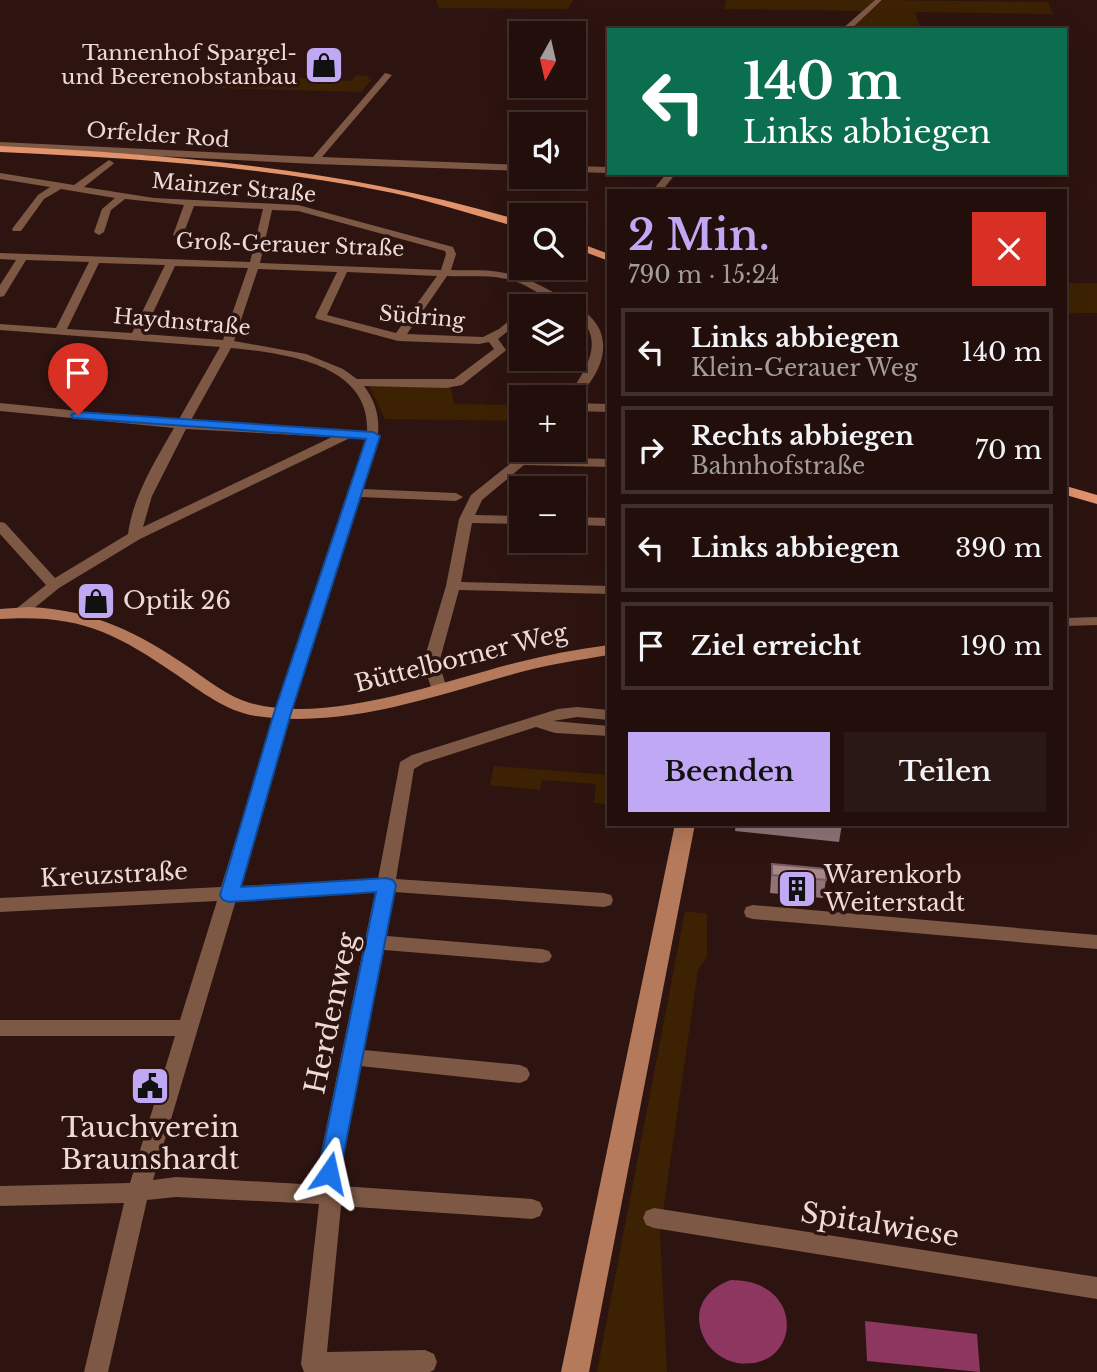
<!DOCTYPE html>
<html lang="de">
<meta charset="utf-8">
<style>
:root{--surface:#220f0c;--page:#2a1815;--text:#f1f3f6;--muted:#a29c9d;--line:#3f2f2d;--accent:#c0a8f4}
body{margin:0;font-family:"Libre Baskerville",serif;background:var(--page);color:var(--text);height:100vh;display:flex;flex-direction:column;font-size:26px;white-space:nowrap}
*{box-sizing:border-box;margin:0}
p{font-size:23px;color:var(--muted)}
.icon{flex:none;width:38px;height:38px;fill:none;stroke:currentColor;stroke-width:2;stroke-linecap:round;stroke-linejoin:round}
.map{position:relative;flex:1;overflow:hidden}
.sheet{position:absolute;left:607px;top:189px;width:460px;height:637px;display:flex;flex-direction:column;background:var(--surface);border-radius:0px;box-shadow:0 7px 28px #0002,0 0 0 2px var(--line)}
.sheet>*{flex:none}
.guide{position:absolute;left:607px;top:28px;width:460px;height:147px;border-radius:0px;box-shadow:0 7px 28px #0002,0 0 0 2px var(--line);background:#0b6e4f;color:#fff;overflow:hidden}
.needle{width:46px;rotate:188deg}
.tools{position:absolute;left:509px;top:21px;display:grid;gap:14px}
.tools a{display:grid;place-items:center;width:77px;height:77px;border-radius:0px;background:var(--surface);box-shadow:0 7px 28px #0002,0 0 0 2px var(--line);font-size:35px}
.pin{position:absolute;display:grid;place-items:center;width:60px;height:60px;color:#fff;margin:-72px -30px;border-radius:50% 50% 50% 0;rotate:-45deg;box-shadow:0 0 7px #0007}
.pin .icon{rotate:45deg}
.me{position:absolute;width:77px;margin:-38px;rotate:11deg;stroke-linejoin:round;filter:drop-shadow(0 0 5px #0008)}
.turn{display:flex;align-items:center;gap:24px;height:147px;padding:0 21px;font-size:32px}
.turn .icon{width:91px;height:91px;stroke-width:2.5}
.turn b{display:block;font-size:49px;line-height:60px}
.round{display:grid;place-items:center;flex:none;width:74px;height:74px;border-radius:0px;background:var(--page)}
.head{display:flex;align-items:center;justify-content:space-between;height:119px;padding:0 21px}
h1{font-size:42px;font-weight:600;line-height:52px;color:var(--accent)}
.primary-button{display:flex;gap:14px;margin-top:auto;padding:14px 21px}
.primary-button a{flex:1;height:80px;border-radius:0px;background:var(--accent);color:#111;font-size:28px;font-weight:600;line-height:80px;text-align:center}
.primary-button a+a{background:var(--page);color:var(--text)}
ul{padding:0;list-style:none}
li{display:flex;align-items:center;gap:21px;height:88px;margin:0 14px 10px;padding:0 7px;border:4px solid var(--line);border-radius:0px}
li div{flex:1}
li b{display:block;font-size:26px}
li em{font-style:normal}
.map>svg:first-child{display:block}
.green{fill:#3c2202}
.water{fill:#8d365f}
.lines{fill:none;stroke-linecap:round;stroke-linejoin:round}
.street{fill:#7d5845;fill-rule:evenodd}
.secondary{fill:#b57a5b;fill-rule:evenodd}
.primary{fill:#e1946b;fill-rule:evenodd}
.wall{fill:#907376}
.building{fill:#a88689;stroke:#765e60;stroke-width:2}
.route{fill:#1a73e8;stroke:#114b97;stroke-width:2}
.labels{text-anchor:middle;stroke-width:7;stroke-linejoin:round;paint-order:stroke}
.far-poi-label{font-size:21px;fill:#eddbd7;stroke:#2d1410;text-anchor:end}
.far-street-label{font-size:21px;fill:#eddbd7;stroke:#2d1410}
.poi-label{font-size:24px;fill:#eddbd7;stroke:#2d1410;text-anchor:start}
.street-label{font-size:24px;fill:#eddbd7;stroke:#2d1410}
.near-street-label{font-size:28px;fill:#eddbd7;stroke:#2d1410}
.near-poi-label{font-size:28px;fill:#eddbd7;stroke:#2d1410}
</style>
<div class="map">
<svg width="1097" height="1372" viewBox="0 0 1097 1372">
<rect width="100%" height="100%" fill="#2d1410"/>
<path class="green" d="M436,0H573L568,9L439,8Z
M726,0H875L862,11L724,9Z
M883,0L1048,2L1053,14L915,12L921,30H848Z
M227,73L351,81L356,75L369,76L368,79H372L361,92L215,88Z
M1066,283H1097V313H1066Z
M369,386L451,387L454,404L521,405V421L385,419Z
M494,766L609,775V804L594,803L596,784L542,780L540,790L490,785Z
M685,911L707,914V957L698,970L660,1233L667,1372H597Z"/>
<path class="water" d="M731,1280C808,1280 801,1372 737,1363C723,1360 710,1351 704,1338C691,1311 705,1289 731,1280Z
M865,1321L977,1334L980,1372L867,1361Z"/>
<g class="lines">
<path class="street" d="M875,0H882L850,30H841Z
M385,73L392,75L322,157L522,165V171L314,164L0,148V142L313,157Z
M109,160L114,163L112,165L84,187L154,198L298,205L453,247L456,254L451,270C469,271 488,269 505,273C522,276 536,283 551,291C578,305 610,321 602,357C598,374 587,386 577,400H574V397H567C586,370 608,339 574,312V306C552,306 534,287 514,281C493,274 469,277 447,276L407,334L483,337L499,329L522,310V320L498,339L506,350L504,352L462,385L446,388L364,386C390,420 375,453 363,489L456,493L463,497L456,501L360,497L291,713L240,886L378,879L400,762L412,755L558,709L577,707L609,710V720L577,717L553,721L609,726V736L555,733L536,727L424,763L414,769L396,879L604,893L611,895L613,900L611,905L604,907L394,892L387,936L542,949L549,951L552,956L549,961L542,963L384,950L364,1050L520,1065L527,1068L530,1074L527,1080L520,1083L360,1066L341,1163V1186L532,1199L540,1202L543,1209L540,1216L532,1219L341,1206L327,1352L425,1350L434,1354L437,1362L434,1370L430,1372H304L301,1364L319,1204L176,1197L147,1200L108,1372H84L124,1203L0,1206V1186L130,1183L175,1036H0V1020H180L217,901L0,912V898L221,887L275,713L366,439L350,438L140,539L59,588L27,614H17L15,611L17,608L46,585L0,534V522L5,523L55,578L128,534C133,496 155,461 174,428L0,411V403L178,421L220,347L0,330V324L56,328L89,262L26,260L4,296L0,297V285L16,260L0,259V253L250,262L263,209L194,206L183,235L178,238L173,235L184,205L125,199L111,210L104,232L99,235L94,232L102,209L115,198L61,189L44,199L21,231H13L12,229L38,195L50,187L0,179V173L74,185ZM272,210L298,211L445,251L446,254L441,270L260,263ZM99,263L165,265L132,333L67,329ZM175,266L248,268L223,340L143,334ZM258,269L337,272L315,317L317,319L398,341L479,344L489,342L494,349L454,379H357L343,369L306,354L234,341ZM347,272L437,276L396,333L327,315ZM231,348C282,353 371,363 367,432L190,422ZM186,429L332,437L143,527L152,496ZM375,892L319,1163V1185L176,1177L153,1180L236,900Z
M574,166L609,167V173L574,172Z
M667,173H676L662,191H652Z
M574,403L609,404V412L574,411Z
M527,450H540L533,457L609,459V467L524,465L482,500L475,515L522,516V524L472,523L461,582L609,586V594L459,590L439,663L447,689L439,694L433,693L423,663L446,586L459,519L471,495Z
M574,517L609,518V526L574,525Z
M1097,617V625L1066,626V618Z
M753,905L1097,935V949L753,919L746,917L744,912L746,907Z
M654,1208L1097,1277V1299L654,1228L646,1225L643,1218L646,1211Z"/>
<path class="secondary" d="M29,607C94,610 137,632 190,668C209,681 227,696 250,703C326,725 441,682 515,663C546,655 577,649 609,645V655C579,660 550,664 521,672C434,696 347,729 256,716C225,711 202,692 177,675C113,631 78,614 0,619V609Z
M675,824H695L589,1372H561Z"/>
<path class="primary" d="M0,146C181,155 348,169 522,221V228C478,217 436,202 393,193C263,166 132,158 0,152Z
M574,241L609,254V261L574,248Z
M1066,486L1097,495V504L1066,495Z"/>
</g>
<path class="wall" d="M736,824H842L839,842L735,831Z
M772,864L826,880L823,898L770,893Z"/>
<path class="building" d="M772,864L826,869V880L772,875Z"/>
<path class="route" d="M78,412L373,432L380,436L291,713L241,887L387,878L393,880L396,885L340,1173L337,1180L329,1182L321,1180L318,1173L376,892L229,902L223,900L220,895L274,713L366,439L73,418L71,415Z"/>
<defs>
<g id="shop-square" transform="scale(2.0125)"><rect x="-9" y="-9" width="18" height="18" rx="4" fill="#c0a8f4" stroke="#2d1410"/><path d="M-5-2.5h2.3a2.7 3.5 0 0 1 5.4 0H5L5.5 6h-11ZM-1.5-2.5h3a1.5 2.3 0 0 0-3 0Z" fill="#111"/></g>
<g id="building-square" transform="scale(2.0125)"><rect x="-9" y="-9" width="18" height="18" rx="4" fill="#c0a8f4" stroke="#2d1410"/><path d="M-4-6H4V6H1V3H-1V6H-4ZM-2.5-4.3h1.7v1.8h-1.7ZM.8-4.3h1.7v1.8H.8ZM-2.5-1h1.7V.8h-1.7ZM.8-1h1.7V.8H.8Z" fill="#111"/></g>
<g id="civic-square" transform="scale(2.0125)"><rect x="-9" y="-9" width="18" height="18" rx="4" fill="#c0a8f4" stroke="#2d1410"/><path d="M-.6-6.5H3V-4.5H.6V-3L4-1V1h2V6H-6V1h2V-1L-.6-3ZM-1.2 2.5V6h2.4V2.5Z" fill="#111"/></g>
</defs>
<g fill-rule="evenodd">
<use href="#shop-square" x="324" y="65"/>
<use href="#shop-square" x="96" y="601"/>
<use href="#building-square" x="797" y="889"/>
<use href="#civic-square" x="150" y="1086"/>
</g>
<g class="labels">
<g class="far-poi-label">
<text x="297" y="60">Tannenhof Spargel-<tspan x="297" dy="24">und Beerenobstanbau</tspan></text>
</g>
<g class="far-street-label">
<text transform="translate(158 135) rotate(4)" y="7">Orfelder Rod</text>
<text transform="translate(234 188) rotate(5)" y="7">Mainzer Straße</text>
<text transform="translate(290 245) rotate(2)" y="7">Groß-Gerauer Straße</text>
<text transform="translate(422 317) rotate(5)" y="7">Südring</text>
<text transform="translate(182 322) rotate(5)" y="7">Haydnstraße</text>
</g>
<g class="poi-label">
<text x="123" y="609">Optik 26</text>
<text x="824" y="883">Warenkorb<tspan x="824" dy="28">Weiterstadt</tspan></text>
</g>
<g class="street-label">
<text transform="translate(461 658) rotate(-14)" y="8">Büttelborner Weg</text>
<text transform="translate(114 875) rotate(-3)" y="8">Kreuzstraße</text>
</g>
<g class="near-street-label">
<text transform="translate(331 1013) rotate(-78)" y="10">Herdenweg</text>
<text transform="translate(880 1224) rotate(9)" y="10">Spitalwiese</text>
</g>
<g class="near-poi-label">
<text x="150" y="1137">Tauchverein<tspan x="150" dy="32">Braunshardt</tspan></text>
</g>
</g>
</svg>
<div class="tools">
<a><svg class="needle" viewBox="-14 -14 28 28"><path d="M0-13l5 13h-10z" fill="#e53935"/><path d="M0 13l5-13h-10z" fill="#a29c9d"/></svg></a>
<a><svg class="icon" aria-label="sound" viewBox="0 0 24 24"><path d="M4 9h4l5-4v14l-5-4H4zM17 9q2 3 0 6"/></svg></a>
<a><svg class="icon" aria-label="search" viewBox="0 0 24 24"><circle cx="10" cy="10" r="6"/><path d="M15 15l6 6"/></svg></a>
<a><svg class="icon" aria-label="layers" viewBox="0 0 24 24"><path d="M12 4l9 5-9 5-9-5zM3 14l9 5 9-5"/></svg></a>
<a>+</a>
<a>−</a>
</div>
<div class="pin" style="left:78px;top:415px;background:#d93025"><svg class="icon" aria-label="arrive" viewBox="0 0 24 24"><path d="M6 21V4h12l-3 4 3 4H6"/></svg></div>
<svg class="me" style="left:329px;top:1173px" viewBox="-20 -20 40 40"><path d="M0-17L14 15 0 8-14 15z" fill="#1a73e8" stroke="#fff" stroke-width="4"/></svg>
<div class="guide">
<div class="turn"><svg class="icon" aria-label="left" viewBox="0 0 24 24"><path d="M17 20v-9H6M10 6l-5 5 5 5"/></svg><div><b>140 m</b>Links abbiegen</div></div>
</div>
<section class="sheet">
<div class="head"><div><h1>2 Min.</h1><p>790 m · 15:24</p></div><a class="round" style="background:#d93025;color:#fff"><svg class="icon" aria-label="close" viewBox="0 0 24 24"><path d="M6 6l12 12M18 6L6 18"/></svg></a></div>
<ul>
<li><svg class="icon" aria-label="left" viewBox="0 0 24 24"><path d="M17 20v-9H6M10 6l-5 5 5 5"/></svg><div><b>Links abbiegen</b><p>Klein-Gerauer Weg</p></div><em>140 m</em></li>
<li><svg class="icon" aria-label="right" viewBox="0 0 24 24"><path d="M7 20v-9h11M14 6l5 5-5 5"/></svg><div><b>Rechts abbiegen</b><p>Bahnhofstraße</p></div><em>70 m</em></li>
<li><svg class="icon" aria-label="left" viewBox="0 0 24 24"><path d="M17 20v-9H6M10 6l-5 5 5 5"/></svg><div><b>Links abbiegen</b></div><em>390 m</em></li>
<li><svg class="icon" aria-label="arrive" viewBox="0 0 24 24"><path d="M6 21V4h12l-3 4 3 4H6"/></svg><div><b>Ziel erreicht</b></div><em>190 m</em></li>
</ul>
<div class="primary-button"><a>Beenden</a><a>Teilen</a></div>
</section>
</div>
